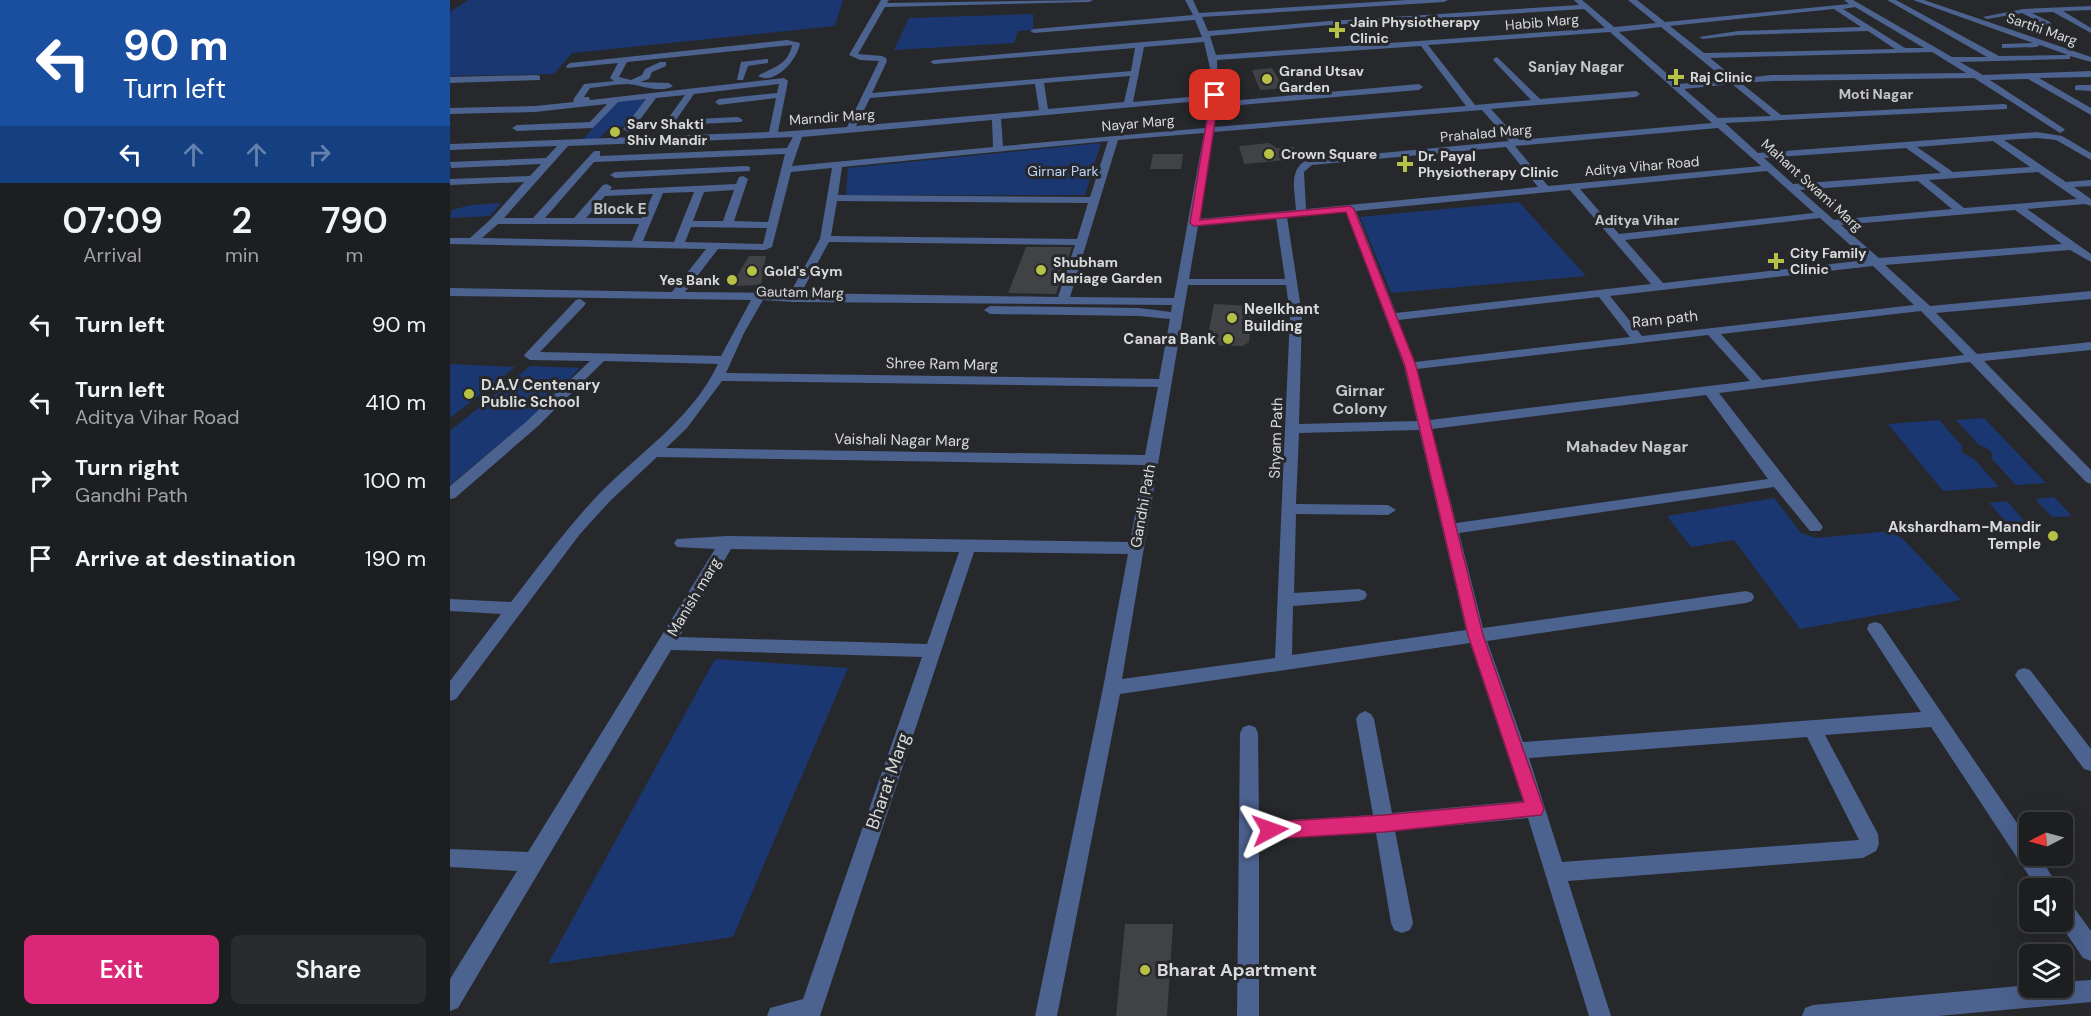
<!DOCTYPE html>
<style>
:root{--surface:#1d1e20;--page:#2a2b2d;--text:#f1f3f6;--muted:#a0a2a5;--line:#3b3c3e;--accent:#db2777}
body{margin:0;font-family:"DM Sans",sans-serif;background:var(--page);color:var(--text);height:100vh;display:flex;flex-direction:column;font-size:22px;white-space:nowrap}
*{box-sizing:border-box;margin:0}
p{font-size:20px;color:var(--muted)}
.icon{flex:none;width:33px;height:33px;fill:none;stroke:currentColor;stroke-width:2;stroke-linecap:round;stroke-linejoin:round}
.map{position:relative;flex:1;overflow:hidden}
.details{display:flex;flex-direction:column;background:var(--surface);width:450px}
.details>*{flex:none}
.banner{background:#1a4fa0;color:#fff;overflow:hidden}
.needle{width:39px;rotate:264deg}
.tools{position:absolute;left:1569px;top:812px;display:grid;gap:12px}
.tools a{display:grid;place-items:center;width:54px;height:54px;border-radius:9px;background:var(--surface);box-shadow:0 6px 24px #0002,0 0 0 2px var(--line);font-size:30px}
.pin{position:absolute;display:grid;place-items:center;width:51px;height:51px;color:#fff;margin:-26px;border-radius:12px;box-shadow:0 3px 9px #0006}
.me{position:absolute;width:66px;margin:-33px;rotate:86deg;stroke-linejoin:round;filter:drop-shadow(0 0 4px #0008)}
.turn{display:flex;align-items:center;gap:21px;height:126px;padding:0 24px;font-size:27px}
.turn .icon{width:78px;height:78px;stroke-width:2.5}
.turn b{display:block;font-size:42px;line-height:51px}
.lanes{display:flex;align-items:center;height:57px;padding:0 24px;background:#0003;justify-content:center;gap:30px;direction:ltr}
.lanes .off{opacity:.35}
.eta{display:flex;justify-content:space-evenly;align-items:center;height:102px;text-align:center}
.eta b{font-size:36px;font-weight:600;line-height:42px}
.action{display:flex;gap:12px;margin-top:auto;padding:12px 24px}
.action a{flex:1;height:69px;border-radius:9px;background:var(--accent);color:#fff;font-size:24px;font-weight:600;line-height:69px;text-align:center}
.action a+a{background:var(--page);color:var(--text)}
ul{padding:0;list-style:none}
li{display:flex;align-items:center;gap:18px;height:78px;padding:0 24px}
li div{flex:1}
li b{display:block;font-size:22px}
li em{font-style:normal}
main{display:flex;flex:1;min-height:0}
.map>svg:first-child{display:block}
.green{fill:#1b3772}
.building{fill:#404245}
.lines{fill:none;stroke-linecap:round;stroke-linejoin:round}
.minor{fill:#4c628f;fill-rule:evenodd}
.route{fill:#db2777;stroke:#8e194d;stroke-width:1.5}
.poi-dot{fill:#b8c147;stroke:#27282b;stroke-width:2}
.labels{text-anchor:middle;stroke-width:6;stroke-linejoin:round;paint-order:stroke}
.far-poi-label{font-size:14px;font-weight:bold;fill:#d9dadc;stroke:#27282b;text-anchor:start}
.far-street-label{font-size:14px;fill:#d9dadc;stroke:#27282b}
.far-neighbourhood-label{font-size:14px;font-weight:bold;fill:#c4c6ca;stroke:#27282b}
.far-park-label{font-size:14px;fill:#c0d3f8;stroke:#27282b}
.far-quarter-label{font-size:15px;font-weight:bold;fill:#c4c6ca;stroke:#27282b}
.poi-label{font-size:15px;font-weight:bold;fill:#d9dadc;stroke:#27282b;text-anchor:start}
.street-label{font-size:15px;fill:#d9dadc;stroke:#27282b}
.neighbourhood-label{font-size:16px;font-weight:bold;fill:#c4c6ca;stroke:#27282b}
.near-street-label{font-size:18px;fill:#d9dadc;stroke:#27282b}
.near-poi-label{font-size:18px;font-weight:bold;fill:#d9dadc;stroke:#27282b;text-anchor:start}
</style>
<main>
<section class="details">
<div class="banner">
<div class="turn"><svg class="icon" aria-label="left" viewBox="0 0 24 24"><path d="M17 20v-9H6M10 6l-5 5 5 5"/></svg><div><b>90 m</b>Turn left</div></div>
<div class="lanes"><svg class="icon" aria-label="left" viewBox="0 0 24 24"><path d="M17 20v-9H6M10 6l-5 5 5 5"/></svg><svg class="icon off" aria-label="ahead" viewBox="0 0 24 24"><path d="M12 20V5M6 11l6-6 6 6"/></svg><svg class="icon off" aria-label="ahead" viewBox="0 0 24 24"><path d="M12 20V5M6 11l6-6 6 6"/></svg><svg class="icon off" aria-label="right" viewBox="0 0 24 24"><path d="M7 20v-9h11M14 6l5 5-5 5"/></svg></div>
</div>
<div class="eta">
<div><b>07:09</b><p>Arrival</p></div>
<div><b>2</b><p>min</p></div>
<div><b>790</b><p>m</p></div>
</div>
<ul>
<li><svg class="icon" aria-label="left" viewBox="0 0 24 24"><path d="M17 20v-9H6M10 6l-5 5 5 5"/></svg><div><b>Turn left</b></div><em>90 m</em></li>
<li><svg class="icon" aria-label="left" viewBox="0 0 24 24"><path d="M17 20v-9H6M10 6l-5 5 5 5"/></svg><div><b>Turn left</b><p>Aditya Vihar Road</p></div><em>410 m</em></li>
<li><svg class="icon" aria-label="right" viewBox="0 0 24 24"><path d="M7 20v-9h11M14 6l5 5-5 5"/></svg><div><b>Turn right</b><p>Gandhi Path</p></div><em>100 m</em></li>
<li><svg class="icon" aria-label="arrive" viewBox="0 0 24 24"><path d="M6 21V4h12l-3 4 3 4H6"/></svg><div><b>Arrive at destination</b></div><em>190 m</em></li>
</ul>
<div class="action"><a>Exit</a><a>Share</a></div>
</section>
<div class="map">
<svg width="1641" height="1016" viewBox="0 0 1641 1016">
<rect width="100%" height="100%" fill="#27282b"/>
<path class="green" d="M18,0H393L385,26L122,53L104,74L0,76V12Z
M583,14V30L568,31L564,43L444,50L459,18Z
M199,99L179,126L161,127L148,139L133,140L165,101Z
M651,143L635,195H396L398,168Z
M1069,202L1136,276L941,293L910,217Z
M51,203L40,216L0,218L2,210L21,205Z
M0,364L65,367L0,418Z
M80,366L130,368L93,408L0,485V431Z
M1534,418L1596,483L1566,485L1541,458L1543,454L1537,448L1529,445L1506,420Z
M1489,420L1513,447L1511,448L1513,453L1524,459L1549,487L1493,491L1438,424Z
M1604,497L1622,516L1602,517L1585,499Z
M1324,498L1351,533L1366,538L1441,531L1454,540L1511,600L1350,629L1284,540L1241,547L1217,516Z
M1557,501L1575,522L1557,523L1539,503Z
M265,659L398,668L283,937L98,964Z"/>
<path class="building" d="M822,68L834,88L810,90L802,70Z
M819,143L827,148L844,147L848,159L794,164L789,146Z
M703,154H733L731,169H700Z
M576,247H622L606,294L558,293Z
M299,256H316L311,285L281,286Z
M764,304L803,306L799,342L793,346L759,345L757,340Z
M675,924H723L717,1016H666Z"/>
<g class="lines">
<path class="minor" d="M431,0H439L437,3L643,0L639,2L435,7L408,54L432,56L436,58L437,61L422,93L681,71L685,48L484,64L480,62L484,60L752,37L745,20L584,33L580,31L584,29L743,15L735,0H743L749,13L957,0H998L994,2L752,17L758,31L880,21L1129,5L1124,0H1132L1164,27L1206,23L1178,0H1187L1215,22L1399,4L1394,0H1403L1502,57H1537L1437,0H1446L1549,56L1618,55L1590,45L1586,47L1552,48V44H1555L1583,43L1463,0H1474L1641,57V62L1620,56V59H1617L1510,62L1533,75L1641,71V77L1589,78L1641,108V115L1578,79L1540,80L1613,128L1615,130L1610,133L1524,78L1321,81L1291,83L1331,115L1554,104L1557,105V109L1275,123L1308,153L1587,132L1612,136L1641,153V160L1606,140L1587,138L1554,140L1616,182L1641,180V186L1624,187L1641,199V206L1635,204L1577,209L1641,254V262L1620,250L1435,265L1480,306L1641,291V299L1486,313L1527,354L1641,342V350L1534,361L1641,470V484L1636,482L1520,362L1269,393L1370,523L1373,527L1370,531H1360L1324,487L1009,533L1033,628L1296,591L1302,593L1304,597L1302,601L1296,603L1037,641L1073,742L1471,712L1417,629L1419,624L1425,622L1431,624L1580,842V855H1589L1609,888H1587L1481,727L1375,735L1428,834L1429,844L1426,851L1413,858L1118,881L1161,1016H1139L1078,818L945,831L963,923L960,930L952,933L944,930L941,923L926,833L809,840V1016H787L790,733L793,727L799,725L805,727L808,733L809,822L923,815L906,719L909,714L915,711L921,714L924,719L942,813L1073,801L1020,643L670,694L607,1016H585L653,688L678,554L524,552L370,1016H317L320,1008L353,999L472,657L221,650L8,1008L0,1011V979L67,871L0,867V849L78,852L265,549L227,547L224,543L227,539L277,536L680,542L694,465L207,457L160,501L130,534L6,699L0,701V681L51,614L0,611V599L61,602C89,566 116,529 148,495C189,453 242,419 268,364L154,361L87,427L5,498L0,499V486L77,421L140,361L80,360L74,356L76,353L126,300L130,299L136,303L134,306L90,352L271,356L301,300L0,296V288L222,292L256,249L0,244V238H20L41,219L74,182L0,185V179L80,176L91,164L1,168L0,162L96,158L107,146L0,150V144L319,132L326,98L269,105L265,102L269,99L327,93L329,84L244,94L226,120L288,117L293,120L291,122L185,127L178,132L173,129L196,99L168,102L143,128L67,131L62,128L67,125L140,122L157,104L85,112L0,114V108L85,106L124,102L123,100L134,84L164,81L160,78L168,63L117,68L116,66L120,63L337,40L350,43C348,59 325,86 308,76C322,67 338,66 342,45L177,62L169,77L181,80L192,75L195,69L210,62H216V66L202,72L199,79L190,82L219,83L223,86C211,94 191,85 178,84C165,84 152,87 140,88L134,97H139L140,100L334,78L338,81L328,132L397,127L429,61L410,60L399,55ZM1405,7L1474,48H1455L1393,9ZM1134,9L1155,28L766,55L760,36L880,25ZM1384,9L1411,27L1288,31L1249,37L1253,39L1288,35L1418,31L1445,49L1254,53L1220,26ZM1211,27L1276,80L1229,84L1169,32ZM1160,32L1262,123L1069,140L1041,109L1186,97L1190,94L1186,91L1090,99L1047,57L1043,59L1044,61L1081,100L1025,105L978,45ZM754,42L760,68L761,95L683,102L694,47ZM971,46L1016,106L764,127L767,107L969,90L973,87L969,84L768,102L767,60ZM1482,52L1516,73L1321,75L1286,79L1260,58ZM680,76L674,102L598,109L594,83ZM585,84L589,110L406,126L420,98ZM1282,84L1321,116L1268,118L1234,89ZM235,95L217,120L189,121L206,98ZM760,100L755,128L553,146L551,119ZM1032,110L1059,141L857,160C838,169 845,192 846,210L749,219L763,132ZM542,120L543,147L342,166L352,137ZM1268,128L1311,166L1098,186L1065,146ZM754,133L724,298L620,297L668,140ZM343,137L337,148L150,156V151H144L83,218H54L118,146ZM658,141L640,197L388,195L392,167ZM1543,141L1580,167L1503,172L1467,147ZM1056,147L1088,187L856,209L854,172L862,165ZM1456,148L1491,173L1343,184L1314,158ZM335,154L318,222L284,221L298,179L293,176L289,177L286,184L160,190L162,187L157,184L153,185L124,218H95L144,162ZM382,168L370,239L340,293L235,292L268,249L315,250L322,247L341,172ZM1317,171L1364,213L1169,234L1130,189ZM1588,172L1627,199L1514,208L1479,180ZM1468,181L1502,209L1384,220L1350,190ZM284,190L273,221H243L254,192ZM1120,190L1201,284L946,313L906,211ZM244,192L224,242L193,241L213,193ZM203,194L192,218H136L155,196ZM387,201L638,203L627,239L381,236ZM1565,210L1612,244L1429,258L1391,225ZM896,212L954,366L967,421L849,424L852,315L837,217ZM826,218L835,279H739L748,226ZM1370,218L1417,260L1213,283L1175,240ZM48,224H189L182,241L32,238ZM241,227L317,228L313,244L235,242ZM379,242L625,245L608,297L351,293ZM1423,266L1464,305L1192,336L1160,296ZM738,285H836L840,315L825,658L672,679ZM1149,297L1180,337L965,362L948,320ZM313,300L343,302L722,305L721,312L689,308L540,306L534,310L540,314L689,316L720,319L709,379L276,373L294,333ZM1471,311L1514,355L1312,380L1271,334ZM1258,335L1300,381L980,420L967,369ZM272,381L708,387L695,455L216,448L237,428ZM1256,395L1318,479L1006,523L982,429ZM969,430L1016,630L842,655L843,606L909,601L915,599L917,595L915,591L909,589L844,593L846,514L938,515L946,510L938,505L846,504L849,433ZM281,549L509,552L477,644L229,637ZM1357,737L1409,840L1112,862L1079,758Z
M1641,6V10L1613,11L1641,28V33L1603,12L1582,13L1600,22L1601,24L1597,26L1572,13L1537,19L1533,17L1573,9Z
M315,59H318V63L298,66L293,80H287L291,62Z
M87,75L90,76V80L0,83V77Z
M1628,85H1641V91L1625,90V86Z
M296,166L300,167V171L165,178L160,175L165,172Z
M1574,668L1580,670L1641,749V771L1634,769L1568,680L1565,675L1568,670Z
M1612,898L1619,901L1641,931V961L1633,958L1608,921H1612Z
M1641,980V1002L1488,1016H1352L1355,1008L1363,1005L1580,985L1612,987V982Z"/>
</g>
<path class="route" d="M765,92L769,95L750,220L900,206L904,209L966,366L1033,635L1094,809L1091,815L934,832L820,839L814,836L811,830L814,825L820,822L934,815L1074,802L1018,635L955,366L896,212L744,226L740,223L761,95Z"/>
<g class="poi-dot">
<path d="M884 21h6v6h6v6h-6v6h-6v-6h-6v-6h6z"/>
<path d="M1223 68h6v6h6v6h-6v6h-6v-6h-6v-6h6z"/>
<circle cx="817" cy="79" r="6"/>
<circle cx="165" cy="132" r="6"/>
<circle cx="819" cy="154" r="6"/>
<path d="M952 155h6v6h6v6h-6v6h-6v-6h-6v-6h6z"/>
<path d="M1323 252h6v6h6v6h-6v6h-6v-6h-6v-6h6z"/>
<circle cx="591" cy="270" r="6"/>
<circle cx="302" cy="271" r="6"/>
<circle cx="282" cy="280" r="6"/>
<circle cx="782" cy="318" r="6"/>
<circle cx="778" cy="339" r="6"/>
<circle cx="19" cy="394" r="6"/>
<circle cx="1603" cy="536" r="6"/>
<circle cx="695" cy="970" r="6"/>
</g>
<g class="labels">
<g class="far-poi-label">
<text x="900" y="27">Jain Physiotherapy<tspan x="900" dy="16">Clinic</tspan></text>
<text x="829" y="76">Grand Utsav<tspan x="829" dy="16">Garden</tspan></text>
<text x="1240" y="82">Raj Clinic</text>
<text x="177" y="129">Sarv Shakti<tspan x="177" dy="16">Shiv Mandir</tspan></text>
<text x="831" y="159">Crown Square</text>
<text x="968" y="161">Dr. Payal<tspan x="968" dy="16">Physiotherapy Clinic</tspan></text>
<text x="1340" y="258">City Family<tspan x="1340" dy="16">Clinic</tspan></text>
<text x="603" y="267">Shubham<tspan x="603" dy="16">Mariage Garden</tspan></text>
<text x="314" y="276">Gold's Gym</text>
<text x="270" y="285" text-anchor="end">Yes Bank</text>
</g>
<g class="far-street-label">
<text transform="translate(1092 22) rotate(-5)" y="5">Habib Marg</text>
<text transform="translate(1592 29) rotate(19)" y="5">Sarthi Marg</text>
<text transform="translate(382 117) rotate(-4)" y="5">Marndir Marg</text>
<text transform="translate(688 123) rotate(-5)" y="5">Nayar Marg</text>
<text transform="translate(1036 133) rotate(-5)" y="5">Prahalad Marg</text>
<text transform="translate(1192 166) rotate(-5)" y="5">Aditya Vihar Road</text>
<text transform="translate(1362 185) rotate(42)" y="5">Mahant Swami Marg</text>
<text transform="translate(350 292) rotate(1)" y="5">Gautam Marg</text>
</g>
<g class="far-neighbourhood-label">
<text x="1426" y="99">Moti Nagar</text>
<text x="1187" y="225">Aditya Vihar</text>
</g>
<g class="far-park-label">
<text x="613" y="176">Girnar Park</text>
</g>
<g class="far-quarter-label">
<text x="1126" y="72">Sanjay Nagar</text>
<text x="170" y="214">Block E</text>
</g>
<g class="poi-label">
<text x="794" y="314">Neelkhant<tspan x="794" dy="17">Building</tspan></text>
<text x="766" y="344" text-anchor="end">Canara Bank</text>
<text x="31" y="390">D.A.V Centenary<tspan x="31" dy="17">Public School</tspan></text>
<text x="1591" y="532" text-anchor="end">Akshardham-Mandir<tspan x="1591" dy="17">Temple</tspan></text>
</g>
<g class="street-label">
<text transform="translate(1215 319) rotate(-6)" y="5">Ram path</text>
<text transform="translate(492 364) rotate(1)" y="5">Shree Ram Marg</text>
<text transform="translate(826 438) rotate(-88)" y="5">Shyam Path</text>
<text transform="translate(452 440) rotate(1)" y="5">Vaishali Nagar Marg</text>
<text transform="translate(693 506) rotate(-80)" y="5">Gandhi Path</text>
<text transform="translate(244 597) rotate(-59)" y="5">Manish marg</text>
</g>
<g class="neighbourhood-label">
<text x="910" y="396">Girnar<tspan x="910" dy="18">Colony</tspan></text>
<text x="1177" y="452">Mahadev Nagar</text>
</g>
<g class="near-street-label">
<text transform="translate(438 781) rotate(-71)" y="6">Bharat Marg</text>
</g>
<g class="near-poi-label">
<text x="707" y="976">Bharat Apartment</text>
</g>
</g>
</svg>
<div class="tools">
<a><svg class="needle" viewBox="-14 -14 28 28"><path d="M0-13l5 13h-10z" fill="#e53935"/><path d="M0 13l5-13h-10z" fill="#a0a2a5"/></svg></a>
<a><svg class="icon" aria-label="sound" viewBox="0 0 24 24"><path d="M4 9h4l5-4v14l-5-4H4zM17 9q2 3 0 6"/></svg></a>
<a><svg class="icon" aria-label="layers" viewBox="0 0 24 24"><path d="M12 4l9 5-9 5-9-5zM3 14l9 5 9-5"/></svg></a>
</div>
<div class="pin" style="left:765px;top:95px;background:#d93025"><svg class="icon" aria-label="arrive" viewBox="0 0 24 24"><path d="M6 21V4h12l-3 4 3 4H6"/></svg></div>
<svg class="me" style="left:820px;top:830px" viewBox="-20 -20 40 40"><path d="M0-17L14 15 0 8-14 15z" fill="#db2777" stroke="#fff" stroke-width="4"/></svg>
</div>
</main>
